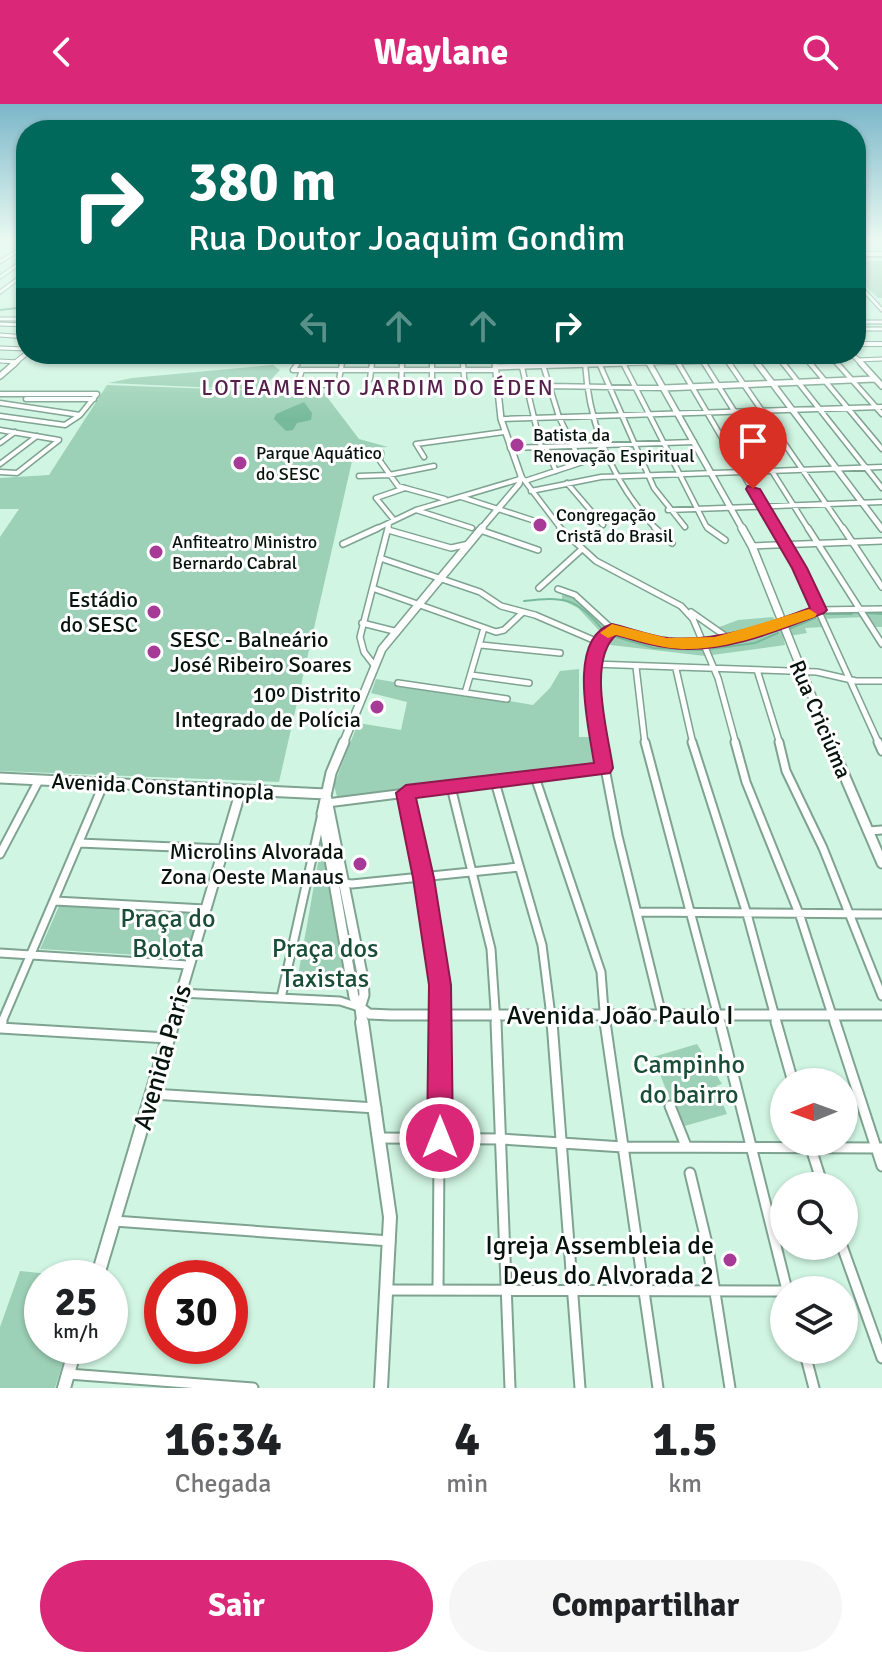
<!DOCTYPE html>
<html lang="pt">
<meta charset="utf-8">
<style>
:root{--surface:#fff;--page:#f6f6f6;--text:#202124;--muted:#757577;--accent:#db2777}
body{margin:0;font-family:Signika,sans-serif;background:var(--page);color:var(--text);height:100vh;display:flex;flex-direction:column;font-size:30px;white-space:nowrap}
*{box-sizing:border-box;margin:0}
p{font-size:26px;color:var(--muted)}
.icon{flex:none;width:44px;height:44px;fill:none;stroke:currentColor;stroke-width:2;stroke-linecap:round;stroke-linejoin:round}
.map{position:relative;height:1284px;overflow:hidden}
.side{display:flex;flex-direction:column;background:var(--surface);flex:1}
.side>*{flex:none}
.hud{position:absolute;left:16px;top:16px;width:850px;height:244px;border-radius:32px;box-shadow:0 2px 6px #0004;background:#00695c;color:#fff;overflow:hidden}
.needle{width:52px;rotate:269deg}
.controls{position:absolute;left:770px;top:964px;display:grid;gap:16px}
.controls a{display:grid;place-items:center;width:88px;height:88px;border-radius:50%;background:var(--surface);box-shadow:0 2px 6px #0004;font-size:40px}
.speed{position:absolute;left:24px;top:1156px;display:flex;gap:16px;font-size:40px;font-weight:700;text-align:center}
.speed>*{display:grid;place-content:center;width:104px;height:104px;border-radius:50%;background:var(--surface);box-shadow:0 2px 6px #0004;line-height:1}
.speed small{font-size:20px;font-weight:400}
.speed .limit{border:12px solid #d22;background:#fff;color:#111}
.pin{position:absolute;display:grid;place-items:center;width:68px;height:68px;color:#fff;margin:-82px -34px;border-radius:50% 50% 50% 0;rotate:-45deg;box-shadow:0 0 8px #0007}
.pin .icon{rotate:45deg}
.me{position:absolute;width:88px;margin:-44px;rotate:0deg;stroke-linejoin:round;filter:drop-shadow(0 0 6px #0008)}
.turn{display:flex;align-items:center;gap:28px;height:168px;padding:0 40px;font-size:36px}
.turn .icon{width:104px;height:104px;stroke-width:2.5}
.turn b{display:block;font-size:56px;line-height:68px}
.lanes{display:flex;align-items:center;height:76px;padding:0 40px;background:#0003;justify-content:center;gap:40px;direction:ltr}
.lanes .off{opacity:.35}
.eta{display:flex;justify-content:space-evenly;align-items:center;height:136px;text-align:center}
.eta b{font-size:48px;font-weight:700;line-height:56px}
.cta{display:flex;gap:16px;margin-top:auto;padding:16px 40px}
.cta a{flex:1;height:92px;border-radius:48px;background:var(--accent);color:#fff;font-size:32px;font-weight:700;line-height:92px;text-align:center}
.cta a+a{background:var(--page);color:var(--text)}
header{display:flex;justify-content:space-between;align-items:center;height:104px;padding:0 40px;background:var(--accent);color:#fff;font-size:36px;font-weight:700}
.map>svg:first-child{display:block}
.green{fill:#9dd1b7}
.water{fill:#77ba9b}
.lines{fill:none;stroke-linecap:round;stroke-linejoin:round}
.stream{stroke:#77ba9b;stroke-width:2}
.street-far4-casing{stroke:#7fa391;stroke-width:5}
.street-far3-casing{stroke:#7fa391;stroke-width:7}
.street-far2-casing{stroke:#7fa391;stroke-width:8}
.street-far1-casing{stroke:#7fa391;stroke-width:11}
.street-casing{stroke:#7fa391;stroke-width:13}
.secondary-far4-casing{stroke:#7fa391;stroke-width:6}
.secondary-far3-casing{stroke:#7fa391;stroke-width:8}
.secondary-far2-casing{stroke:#7fa391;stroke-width:10}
.secondary-far1-casing{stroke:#7fa391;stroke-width:13}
.secondary-casing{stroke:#7fa391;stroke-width:16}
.street-far4{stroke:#fff;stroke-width:3}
.street-far3{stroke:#fff;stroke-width:4}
.street-far2{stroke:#fff;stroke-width:5}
.street-far1{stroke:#fff;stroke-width:7}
.street{stroke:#fff;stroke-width:9}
.secondary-far4{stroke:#fff;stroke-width:4}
.secondary-far3{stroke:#fff;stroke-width:5}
.secondary-far2{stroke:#fff;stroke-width:7}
.secondary-far1{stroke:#fff;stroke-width:9}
.secondary{stroke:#fff;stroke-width:12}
.route{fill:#db2777;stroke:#8e194d;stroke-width:2}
.slow{fill:#f59e0b}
.poi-dot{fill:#a73997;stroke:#fff;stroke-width:3}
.labels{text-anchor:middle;stroke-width:6;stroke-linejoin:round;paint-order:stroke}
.far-poi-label{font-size:18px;fill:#07140e;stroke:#fff;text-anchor:start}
.far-quarter-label{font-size:22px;letter-spacing:2px;fill:#551f4c;stroke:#fff}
.poi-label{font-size:22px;fill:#07140e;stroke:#fff;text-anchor:end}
.street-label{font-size:22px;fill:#07140e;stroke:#fff}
.near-park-label{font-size:26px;fill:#184d38;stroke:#fff}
.near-street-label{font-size:26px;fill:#07140e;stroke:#fff}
.near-poi-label{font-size:26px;fill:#07140e;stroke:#fff;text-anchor:end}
</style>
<header><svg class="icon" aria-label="back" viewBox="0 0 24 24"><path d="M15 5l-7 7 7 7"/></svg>Waylane<svg class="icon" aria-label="search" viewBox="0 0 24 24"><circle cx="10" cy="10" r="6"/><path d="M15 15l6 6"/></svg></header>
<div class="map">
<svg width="882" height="1284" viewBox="0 0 882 1284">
<rect width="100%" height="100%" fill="#d0f5e2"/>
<path class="green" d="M856,157H882V194H878L856,173Z
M341,250H456L455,256H342L339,253Z
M273,261L280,266L261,286L108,279L132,274Z
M107,281L324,289L359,335L388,343L355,344L279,678L0,667V433L19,405H0V374L49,371Z
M562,491C587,493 595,519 616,530L671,543L735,539L714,525L738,516L773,513L777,520L786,523L822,509L882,508V523H872L865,513L819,515L823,523L805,524L807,529L783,533L785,541L705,552L602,540L607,535L578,504L562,496Z
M579,565V633H592L599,661L337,693L334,681L358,619L401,626L407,598L371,589L376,575L533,601L550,584L560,567Z
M325,719L351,884L296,883Z
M60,800L200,808L186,854L40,845Z
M697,940L722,980L716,982L727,1010L681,1023L653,953Z
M20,1167L88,1174H42V1242H68L55,1284H0V1223Z"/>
<path class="water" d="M304,298L312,309L311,316L297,319L293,326L286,327L274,315L276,310Z"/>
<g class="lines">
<path class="stream" d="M856,153H882
M0,206L26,203
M343,254L350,250
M524,497C564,492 577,494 603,526
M868,509L882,510
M826,510H852
M789,525L815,514
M616,533L654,544L703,546
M710,545L755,539L778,529"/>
<g class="street-far4-casing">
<path id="street-far4" d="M0,158L26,141
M0,173L26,155
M856,178L882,206
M0,188L26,169
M856,194L859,198
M0,215H26
M856,218H882
M0,220L26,221
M856,225H882
M0,231L26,233
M0,244L26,245
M519,250L522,261
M541,250L548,261
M561,250L568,260
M578,250L585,261
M595,250L600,261
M672,250L679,261
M828,250L838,261
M463,254V261
M805,254L811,261
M432,255V261
M727,256L731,261
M780,256L784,261
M857,256L882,255
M0,257L18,258
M702,257L705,261
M296,261L305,250
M372,261V257
M402,261V256"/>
</g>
<g class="street-far3-casing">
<path id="street-far3" d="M432,259V286
M463,259L465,286
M521,259L541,343
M585,259C589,323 613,379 657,426
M599,259L654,384L685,423
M623,259L706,422L711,426
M678,259L776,426
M704,259L809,426
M729,259L844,426
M783,259L882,384
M810,259L882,345
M837,259L882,310
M543,261L559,313L581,358
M293,266H496
M293,266L298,259
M302,266L297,281H328
M370,275L372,259
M339,276L342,259
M549,282L664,284
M401,284L402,259
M0,290H97L80,311L65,321L0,312
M26,295H94
M0,299L80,311
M501,315L882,303
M0,326L59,336L17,369L0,368
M0,339L15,328
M546,343L556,367
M510,344L694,338
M381,349L380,357L398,382L445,395
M424,353L416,340L504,328
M0,360L37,332
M359,372L389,371L434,362
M521,372L562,426
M525,377L607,350
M567,379L603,421
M531,387L601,373L882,363
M461,393L532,416
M416,406L472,424
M668,406L882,398
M394,416L376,394L405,384
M374,426L416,406L520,375
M388,426L389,420"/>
</g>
<g class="street-far2-casing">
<path id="street-far2" d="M560,424L596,457L681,502L693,515L718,574L736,640
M655,424L672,439
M708,424L725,436
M775,424L799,464L879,640
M808,424L882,540
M843,424L882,483
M388,426L451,444L469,440
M480,426L538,446
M343,440L378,424
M752,442L882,437
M380,454L480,488L501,502L535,511L598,538
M539,484L582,445
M375,485L496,528L504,526L522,509
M558,485L575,491L612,525L667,539L727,537L819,506L882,505
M691,508L731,536
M362,519L394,527
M598,538L592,569L601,640
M481,541L560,549
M593,560L817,568L856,577H882
M374,561L364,548L360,533L388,424
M636,563L645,640
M676,565L693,640
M757,566L780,640
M471,571L529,579
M398,579L507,595
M465,589L484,524"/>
</g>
<g class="street-far1-casing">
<path id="street-far1" d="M600,638L618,732L662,911
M645,638L720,920
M692,638L747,810L777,920
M735,638L746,678L800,812L835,920
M779,638L786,667L823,744L882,892
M878,638L882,647
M535,673L601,868L605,920
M495,678L542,841L552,920
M451,683L491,845L496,920
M406,689C422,765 440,842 440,920
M327,699L604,664
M868,727L882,726
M79,739L223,745
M0,750L39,676
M307,775L352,780L519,763
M55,797L205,805
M638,808L882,810
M0,849L188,861
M180,889L340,897L359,903
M281,894L321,714
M1,920L104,679"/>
</g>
<g class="street-casing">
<path id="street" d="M496,918L510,1284
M552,918L580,1284
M605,918L658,1284
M720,918L787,1186
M776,918L793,978
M835,918L882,1062
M0,922L2,918
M0,924L168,934
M152,990L376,1004
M670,1002L686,1042
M380,1034L501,1035L623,1043L882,1044
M809,1038L823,1082
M690,1069L708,1144L730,1284
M114,1117L390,1137
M842,1142L882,1254
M438,1185L440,918
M388,1186L784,1187
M804,1246L814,1284
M68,1270L253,1284"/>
</g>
<g class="secondary-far4-casing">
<path id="secondary-far4" d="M856,150H882
M856,240H882
M494,250L495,261
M852,250L863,261
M648,258L650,261
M12,261L26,250
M551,261L754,256L758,261"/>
</g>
<g class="secondary-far3-casing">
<path id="secondary-far3" d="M649,259L743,426
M757,259L882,425
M861,259L882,282
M495,263L625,259
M0,272L15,259
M664,284L875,275
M480,426L519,380L521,372L501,315L495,259"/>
</g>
<g class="secondary-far2-casing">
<path id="secondary-far2" d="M742,424L752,442L831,640
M343,640L382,545L482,424"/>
</g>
<g class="secondary-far1-casing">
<path id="secondary-far1" d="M344,638L331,669L322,710L354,893L360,904L362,920
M830,638L882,759
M0,674L326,690
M326,691L363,875L364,891L360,904
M361,904L369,910L391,911H882
M172,920L241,686"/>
</g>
<g class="secondary-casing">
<path id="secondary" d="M362,918L390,1113L381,1284
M97,1174L173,918
M64,1284L76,1242"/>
</g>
<use href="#street-far4" class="street-far4"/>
<use href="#street-far3" class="street-far3"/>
<use href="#street-far2" class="street-far2"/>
<use href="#street-far1" class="street-far1"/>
<use href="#street" class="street"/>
<use href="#secondary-far4" class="secondary-far4"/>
<use href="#secondary-far3" class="secondary-far3"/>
<use href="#secondary-far2" class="secondary-far2"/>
<use href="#secondary-far1" class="secondary-far1"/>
<use href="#secondary" class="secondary"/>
</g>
<linearGradient id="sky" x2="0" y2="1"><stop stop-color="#7bb6c9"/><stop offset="0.43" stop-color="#eafaf2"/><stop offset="1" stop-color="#eafaf2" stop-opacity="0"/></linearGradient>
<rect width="882" height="315" fill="url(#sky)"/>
<path class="route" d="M748,382L760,385L807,464L827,506L824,509C776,528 717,552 665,543C648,541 632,535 616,531C587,557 608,629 613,664L610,669L416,694L434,774L451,881L453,1034L450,1043L440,1047L431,1043L427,1034L429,881L413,774L396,689L406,681L594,659C589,624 566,534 612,520C630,524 650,532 668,534C717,538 765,521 810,504L792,464L746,385Z"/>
<path class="slow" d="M809,505L817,510L815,513C767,529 716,552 664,543C648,540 632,535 616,531L608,534L600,529L612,520L667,534L715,533Z"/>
<g class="poi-dot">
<circle cx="517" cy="341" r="8"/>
<circle cx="240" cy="359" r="8"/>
<circle cx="540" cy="421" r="8"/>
<circle cx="156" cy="448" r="8"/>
<circle cx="154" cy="508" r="8"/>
<circle cx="154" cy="548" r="8"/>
<circle cx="377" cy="603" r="8"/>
<circle cx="360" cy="760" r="8"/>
<circle cx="730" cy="1156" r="8"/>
</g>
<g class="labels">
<g class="far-poi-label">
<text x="533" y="337">Batista da<tspan x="533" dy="21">Renovação Espiritual</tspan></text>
<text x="256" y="355">Parque Aquático<tspan x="256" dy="21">do SESC</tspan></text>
<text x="556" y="417">Congregação<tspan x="556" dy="21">Cristã do Brasil</tspan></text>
<text x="172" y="444">Anfiteatro Ministro<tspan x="172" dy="21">Bernardo Cabral</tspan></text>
</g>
<g class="far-quarter-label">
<text x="378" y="291">LOTEAMENTO JARDIM DO ÉDEN</text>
</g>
<g class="poi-label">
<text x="138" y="503">Estádio<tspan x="138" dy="25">do SESC</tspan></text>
<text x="170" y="543" text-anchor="start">SESC - Balneário<tspan x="170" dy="25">José Ribeiro Soares</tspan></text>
<text x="361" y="598">10º Distrito<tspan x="361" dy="25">Integrado de Polícia</tspan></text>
<text x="344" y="755">Microlins Alvorada<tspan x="344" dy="25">Zona Oeste Manaus</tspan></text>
</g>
<g class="street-label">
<text transform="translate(821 615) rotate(67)" y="8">Rua Criciúma</text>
<text transform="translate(163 682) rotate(3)" y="8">Avenida Constantinopla</text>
</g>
<g class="near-park-label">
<text x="168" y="823">Praça do<tspan x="168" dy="30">Bolota</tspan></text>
<text x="325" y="853">Praça dos<tspan x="325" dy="30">Taxistas</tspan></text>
<text x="689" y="969">Campinho<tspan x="689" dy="30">do bairro</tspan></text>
</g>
<g class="near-street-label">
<text x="620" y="920">Avenida João Paulo I</text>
<text transform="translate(162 953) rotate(-74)" y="9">Avenida Paris</text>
</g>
<g class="near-poi-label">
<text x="714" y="1150">Igreja Assembleia de<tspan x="714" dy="30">Deus do Alvorada 2</tspan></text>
</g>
</g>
</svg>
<div class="controls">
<a><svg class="needle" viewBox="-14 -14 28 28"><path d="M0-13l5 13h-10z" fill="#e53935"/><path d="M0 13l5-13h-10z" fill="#757577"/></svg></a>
<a><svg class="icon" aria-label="search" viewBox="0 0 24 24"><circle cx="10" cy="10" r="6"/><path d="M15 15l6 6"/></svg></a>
<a><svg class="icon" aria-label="layers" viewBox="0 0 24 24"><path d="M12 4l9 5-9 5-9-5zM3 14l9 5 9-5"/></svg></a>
</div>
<div class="speed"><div>25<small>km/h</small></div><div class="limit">30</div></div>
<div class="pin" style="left:753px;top:385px;background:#d93025"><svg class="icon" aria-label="arrive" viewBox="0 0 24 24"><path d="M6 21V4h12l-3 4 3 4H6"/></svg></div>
<svg class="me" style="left:440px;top:1034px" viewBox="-20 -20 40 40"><circle r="17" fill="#db2777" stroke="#fff" stroke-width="3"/><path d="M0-11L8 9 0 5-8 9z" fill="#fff"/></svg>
<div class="hud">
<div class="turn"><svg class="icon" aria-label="right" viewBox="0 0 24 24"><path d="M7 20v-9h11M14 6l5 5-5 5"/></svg><div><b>380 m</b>Rua Doutor Joaquim Gondim</div></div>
<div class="lanes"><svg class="icon off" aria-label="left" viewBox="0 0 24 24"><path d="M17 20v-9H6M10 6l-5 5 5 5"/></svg><svg class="icon off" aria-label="ahead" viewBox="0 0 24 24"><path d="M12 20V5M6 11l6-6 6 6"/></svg><svg class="icon off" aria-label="ahead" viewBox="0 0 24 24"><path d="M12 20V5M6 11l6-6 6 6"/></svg><svg class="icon" aria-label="right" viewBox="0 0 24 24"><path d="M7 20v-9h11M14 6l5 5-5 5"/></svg></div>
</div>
</div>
<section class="side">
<div class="eta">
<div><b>16:34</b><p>Chegada</p></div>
<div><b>4</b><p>min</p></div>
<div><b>1.5</b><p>km</p></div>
</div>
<div class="cta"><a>Sair</a><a>Compartilhar</a></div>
</section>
